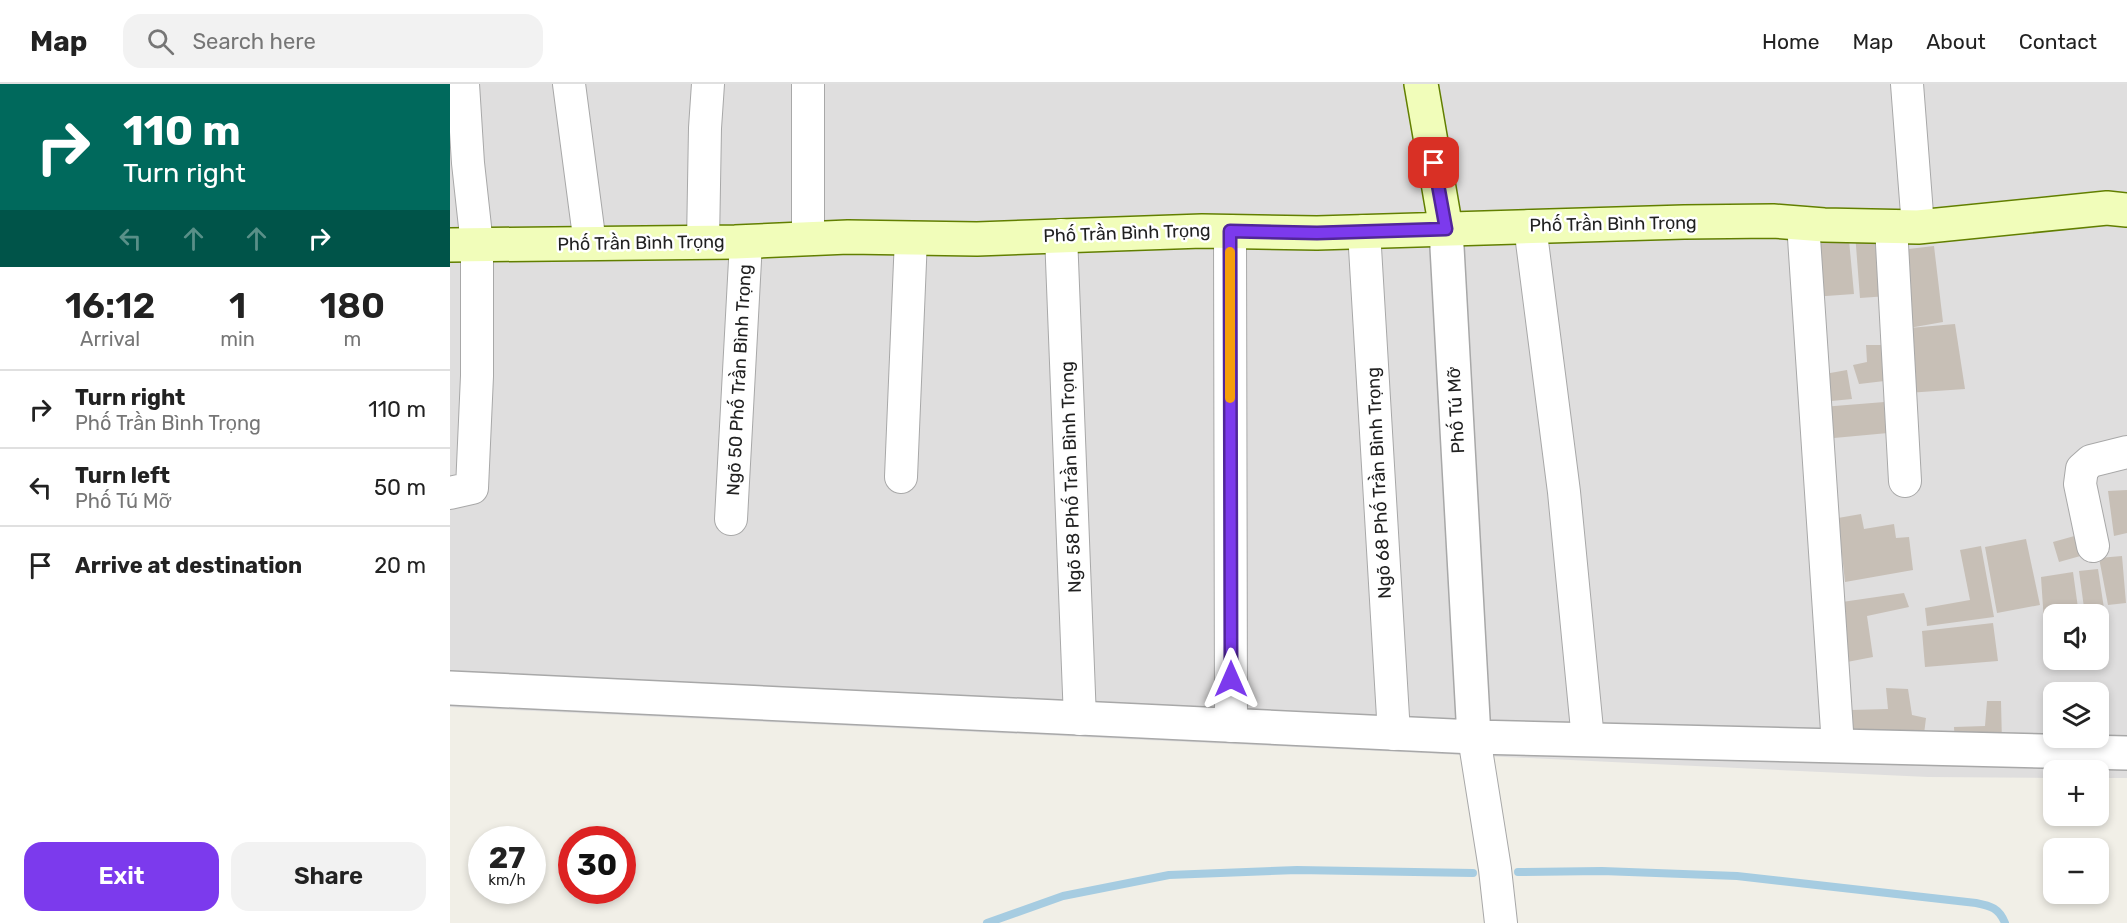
<!DOCTYPE html>
<meta charset="utf-8">
<style>
:root{--surface:#fff;--page:#f2f2f2;--text:#222;--muted:#767676;--line:#e0e0e0;--accent:#7c3aed}
body{margin:0;font-family:Rubik,sans-serif;background:var(--page);color:var(--text);height:100vh;display:flex;flex-direction:column;font-size:22px;white-space:nowrap}
*{box-sizing:border-box;margin:0}
p{font-size:20px;color:var(--muted)}
.icon{flex:none;width:33px;height:33px;fill:none;stroke:currentColor;stroke-width:2;stroke-linecap:round;stroke-linejoin:round}
.map{position:relative;flex:1;overflow:hidden}
.side{display:flex;flex-direction:column;background:var(--surface);width:450px}
.side>*{flex:none}
.top-card{background:#00695c;color:#fff;overflow:hidden}
.buttons{position:absolute;left:1593px;top:520px;display:grid;gap:12px}
.buttons a{display:grid;place-items:center;width:66px;height:66px;border-radius:12px;background:var(--surface);box-shadow:0 3px 9px #0003;font-size:30px}
.speed{position:absolute;left:18px;top:742px;display:flex;gap:12px;font-size:30px;font-weight:700;text-align:center}
.speed>*{display:grid;place-content:center;width:78px;height:78px;border-radius:50%;background:var(--surface);box-shadow:0 3px 9px #0003;line-height:1}
.speed small{font-size:15px;font-weight:400}
.speed .limit{border:9px solid #d22;background:#fff;color:#111}
.pin{position:absolute;display:grid;place-items:center;width:51px;height:51px;color:#fff;margin:-26px;border-radius:12px;box-shadow:0 3px 9px #0006}
.me{position:absolute;width:66px;margin:-33px;rotate:0deg;stroke-linejoin:round;filter:drop-shadow(0 0 4px #0008)}
.turn{display:flex;align-items:center;gap:21px;height:126px;padding:0 24px;font-size:27px}
.turn .icon{width:78px;height:78px;stroke-width:2.5}
.turn b{display:block;font-size:42px;line-height:51px}
.lanes{display:flex;align-items:center;height:57px;padding:0 24px;background:#0003;justify-content:center;gap:30px;direction:ltr}
.lanes .off{opacity:.35}
.eta{display:flex;justify-content:space-evenly;align-items:center;height:102px;text-align:center}
.eta b{font-size:36px;font-weight:600;line-height:42px}
.primary-button{display:flex;gap:12px;margin-top:auto;padding:12px 24px}
.primary-button a{flex:1;height:69px;border-radius:18px;background:var(--accent);color:#fff;font-size:24px;font-weight:600;line-height:69px;text-align:center}
.primary-button a+a{background:var(--page);color:var(--text)}
ul{padding:0;list-style:none}
li{display:flex;align-items:center;gap:18px;height:78px;padding:0 24px;border-top:2px solid var(--line)}
li div{flex:1}
li b{display:block;font-size:22px}
li em{font-style:normal}
header{display:flex;align-items:center;gap:36px;box-sizing:border-box;height:84px;padding:0 30px;background:var(--surface);border-bottom:2px solid var(--line)}
header strong{font-size:28px}
nav{display:flex;gap:33px;margin-inline-start:auto;font-size:21px}
.search{width:420px;height:54px;background:var(--page);display:flex;align-items:center;gap:15px;box-sizing:border-box;padding:0 21px;border-radius:18px;color:var(--muted);font-size:22px}
main{display:flex;flex:1;min-height:0}
.map>svg:first-child{display:block}
.residential{fill:#dfdede;fill-rule:evenodd}
.lines{fill:none;stroke-linecap:round;stroke-linejoin:round}
.stream{stroke:#a6cce1;stroke-width:8}
.building{fill:#c7bfb6}
.minor-casing{stroke:#a8a8a8;stroke-width:34}
.tertiary-casing{stroke:#a8a8a8;stroke-width:36}
.secondary-casing{stroke:#627f00;stroke-width:36}
.minor{stroke:#fff;stroke-width:32}
.tertiary{stroke:#fff;stroke-width:33}
.secondary{stroke:#f1fdba;stroke-width:33}
.route-casing{stroke:#51269a;stroke-width:15}
.route{stroke:#7c3aed;stroke-width:10}
.slow{stroke:#f59e0b;stroke-width:10}
.labels{text-anchor:middle;stroke-width:5;stroke-linejoin:round;paint-order:stroke}
.street-label{font-size:18px;fill:#212121;stroke:#fff}
</style>
<header>
<strong>Map</strong>
<div class="search"><svg class="icon" aria-label="search" viewBox="0 0 24 24"><circle cx="10" cy="10" r="6"/><path d="M15 15l6 6"/></svg>Search here</div>
<nav><a>Home</a><a>Map</a><a>About</a><a>Contact</a></nav>
</header>
<main>
<section class="side">
<div class="top-card">
<div class="turn"><svg class="icon" aria-label="right" viewBox="0 0 24 24"><path d="M7 20v-9h11M14 6l5 5-5 5"/></svg><div><b>110 m</b>Turn right</div></div>
<div class="lanes"><svg class="icon off" aria-label="left" viewBox="0 0 24 24"><path d="M17 20v-9H6M10 6l-5 5 5 5"/></svg><svg class="icon off" aria-label="ahead" viewBox="0 0 24 24"><path d="M12 20V5M6 11l6-6 6 6"/></svg><svg class="icon off" aria-label="ahead" viewBox="0 0 24 24"><path d="M12 20V5M6 11l6-6 6 6"/></svg><svg class="icon" aria-label="right" viewBox="0 0 24 24"><path d="M7 20v-9h11M14 6l5 5-5 5"/></svg></div>
</div>
<div class="eta">
<div><b>16:12</b><p>Arrival</p></div>
<div><b>1</b><p>min</p></div>
<div><b>180</b><p>m</p></div>
</div>
<ul>
<li><svg class="icon" aria-label="right" viewBox="0 0 24 24"><path d="M7 20v-9h11M14 6l5 5-5 5"/></svg><div><b>Turn right</b><p>Phố Trần Bình Trọng</p></div><em>110 m</em></li>
<li><svg class="icon" aria-label="left" viewBox="0 0 24 24"><path d="M17 20v-9H6M10 6l-5 5 5 5"/></svg><div><b>Turn left</b><p>Phố Tú Mỡ</p></div><em>50 m</em></li>
<li><svg class="icon" aria-label="arrive" viewBox="0 0 24 24"><path d="M6 21V4h12l-3 4 3 4H6"/></svg><div><b>Arrive at destination</b></div><em>20 m</em></li>
</ul>
<div class="primary-button"><a>Exit</a><a>Share</a></div>
</section>
<div class="map">
<svg width="1677" height="839" viewBox="0 0 1677 839">
<rect width="100%" height="100%" fill="#f1efe7"/>
<path class="residential" d="M0,0H1677V694H1649L1648,687H1604L1603,694L1478,693L0,623ZM1604,531H1648V576H1604ZM1604,609H1648V654H1604Z"/>
<g class="lines">
<path class="stream" d="M1068,788L1152,787L1287,792L1526,819C1541,822 1549,824 1555,839
M537,839L613,812L719,791L847,786L1023,789"/>
</g>
<path class="building" d="M1432,148L1438,212L1410,214L1405,149Z
M1399,156L1404,210L1362,213L1359,160Z
M1484,162L1493,238L1459,244L1505,240L1515,305L1457,309L1450,166Z
M1416,261H1442L1443,296L1409,300L1403,281L1417,278Z
M1397,286L1402,315L1371,318L1369,291Z
M1447,317L1449,348L1373,355L1372,323Z
M1677,406V449L1664,452L1658,407Z
M1411,430L1414,445L1444,440L1446,454L1459,453L1463,486L1395,498L1388,434Z
M1628,451L1634,471L1609,478L1603,458Z
M1576,455L1590,521L1547,529L1535,463Z
M1531,462L1544,533L1477,542L1475,524L1520,516L1510,466Z
M1672,472L1676,519L1658,521L1649,474Z
M1648,485L1655,531H1635L1629,487Z
M1623,488L1629,531H1604V537L1594,538L1591,493Z
M1454,509L1459,523L1417,532L1423,573L1397,578L1392,518Z
M1543,539L1548,577L1475,583L1472,547Z
M1436,604L1458,605L1462,631L1476,634L1473,658L1401,653V626L1438,625Z
M1537,617H1551L1552,660H1505L1504,643L1535,642Z"/>
<g class="lines">
<g class="minor-casing">
<path id="minor" d="M119,0L140,160
M358,0V155
M1457,0L1468,143
M1353,139L1388,662
M1080,142L1114,408L1138,656
M1441,142L1455,397
M780,147L781,642
M914,147L944,650
M611,151L630,635
M253,158L255,44L258,0
M451,393L461,154
M0,409L22,404L27,292V161L18,79L13,0
M281,435L296,158
M1643,462L1630,400L1632,385L1641,377L1677,368
M1024,653L1045,785L1051,839"/>
</g>
<g class="tertiary-casing">
<path id="tertiary" d="M996,145L1024,653
M0,604L1024,653L1677,669"/>
</g>
<g class="secondary-casing">
<path id="secondary" d="M971,0L996,145
M0,161L285,158L398,153L527,155L752,147L867,149L1234,138L1323,137L1374,141L1468,143L1657,124L1677,126"/>
</g>
<use href="#minor" class="minor"/>
<use href="#tertiary" class="tertiary"/>
<use href="#secondary" class="secondary"/>
</g>
<g class="lines">
<g class="route-casing">
<path id="route" d="M781,595L780,147L867,149L996,145L984,79"/>
</g>
<use href="#route" class="route"/>
<path class="slow" d="M780,168V314"/>
</g>
<g class="labels">
<g class="street-label">
<text transform="translate(1163 140) rotate(-1)" y="6">Phố Trần Bình Trọng</text>
<text transform="translate(677 149) rotate(-2)" y="6">Phố Trần Bình Trọng</text>
<text transform="translate(191 159) rotate(-1)" y="6">Phố Trần Bình Trọng</text>
<text transform="translate(289 296) rotate(-87)" y="6">Ngõ 50 Phố Trần Bình Trọng</text>
<text transform="translate(1006 326) rotate(-93)" y="6">Phố Tú Mỡ</text>
<text transform="translate(621 393) rotate(-92)" y="6">Ngõ 58 Phố Trần Bình Trọng</text>
<text transform="translate(929 399) rotate(-93)" y="6">Ngõ 68 Phố Trần Bình Trọng</text>
</g>
</g>
</svg>
<div class="buttons">
<a><svg class="icon" aria-label="sound" viewBox="0 0 24 24"><path d="M4 9h4l5-4v14l-5-4H4zM17 9q2 3 0 6"/></svg></a>
<a><svg class="icon" aria-label="layers" viewBox="0 0 24 24"><path d="M12 4l9 5-9 5-9-5zM3 14l9 5 9-5"/></svg></a>
<a>+</a>
<a>−</a>
</div>
<div class="speed"><div>27<small>km/h</small></div><div class="limit">30</div></div>
<div class="pin" style="left:984px;top:79px;background:#d93025"><svg class="icon" aria-label="arrive" viewBox="0 0 24 24"><path d="M6 21V4h12l-3 4 3 4H6"/></svg></div>
<svg class="me" style="left:781px;top:595px" viewBox="-20 -20 40 40"><path d="M0-17L14 15 0 8-14 15z" fill="#7c3aed" stroke="#fff" stroke-width="4"/></svg>
</div>
</main>
